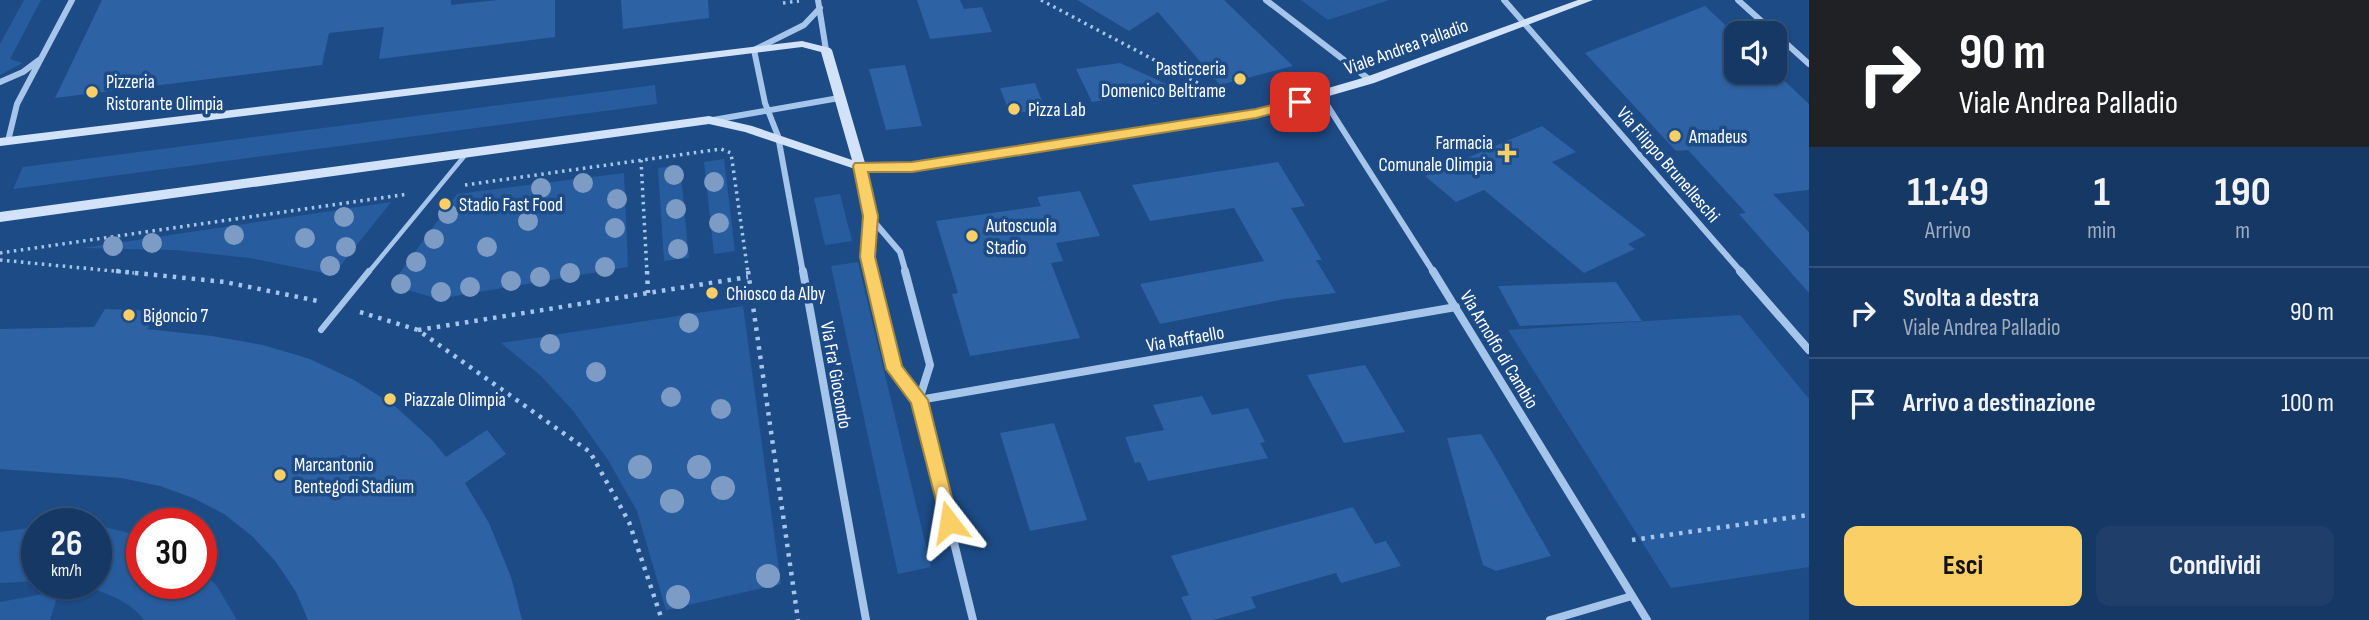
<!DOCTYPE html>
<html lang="it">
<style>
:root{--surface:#163864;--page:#1f3f6a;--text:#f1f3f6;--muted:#9eacbf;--line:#355278;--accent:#facf65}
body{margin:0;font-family:"Sofia Sans Condensed",sans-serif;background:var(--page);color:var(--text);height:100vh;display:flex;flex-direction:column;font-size:26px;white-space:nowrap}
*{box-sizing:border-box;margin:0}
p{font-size:23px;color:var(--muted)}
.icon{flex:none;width:38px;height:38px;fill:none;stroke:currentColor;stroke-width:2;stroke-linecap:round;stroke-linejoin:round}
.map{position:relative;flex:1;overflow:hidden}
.details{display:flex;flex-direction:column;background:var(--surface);width:560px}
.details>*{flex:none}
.top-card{background:#202124;color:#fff;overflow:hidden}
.buttons{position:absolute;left:1724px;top:21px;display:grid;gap:14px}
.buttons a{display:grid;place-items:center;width:63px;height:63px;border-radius:14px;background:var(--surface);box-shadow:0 2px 5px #0004,0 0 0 2px var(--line);font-size:35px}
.speed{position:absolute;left:21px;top:508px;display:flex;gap:14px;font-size:35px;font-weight:700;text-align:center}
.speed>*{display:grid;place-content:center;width:91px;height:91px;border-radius:50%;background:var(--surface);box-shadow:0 2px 5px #0004,0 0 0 2px var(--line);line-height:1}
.speed small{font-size:18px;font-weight:400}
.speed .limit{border:10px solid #d22;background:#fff;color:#111}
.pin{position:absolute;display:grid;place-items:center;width:60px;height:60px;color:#fff;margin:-30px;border-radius:14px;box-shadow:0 4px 10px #0006}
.me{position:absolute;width:77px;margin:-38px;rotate:346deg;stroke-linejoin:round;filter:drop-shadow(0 0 5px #0008)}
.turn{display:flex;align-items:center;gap:24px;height:147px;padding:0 35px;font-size:32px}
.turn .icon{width:91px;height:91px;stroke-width:2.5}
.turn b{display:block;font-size:49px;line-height:60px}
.eta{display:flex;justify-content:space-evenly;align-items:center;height:119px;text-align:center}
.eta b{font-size:42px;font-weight:700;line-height:49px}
.primary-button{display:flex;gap:14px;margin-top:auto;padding:14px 35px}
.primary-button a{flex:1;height:80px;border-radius:14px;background:var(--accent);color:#111;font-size:28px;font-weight:700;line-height:80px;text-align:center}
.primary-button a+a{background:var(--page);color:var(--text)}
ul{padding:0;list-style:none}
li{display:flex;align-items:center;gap:21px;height:91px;padding:0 35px;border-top:2px solid var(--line)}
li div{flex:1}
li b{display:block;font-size:26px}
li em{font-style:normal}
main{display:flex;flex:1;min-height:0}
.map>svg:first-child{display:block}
.green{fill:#275d9f}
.building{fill:#2d62a4}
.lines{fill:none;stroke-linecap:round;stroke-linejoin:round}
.path-far1{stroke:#a6c5eb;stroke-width:3.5;stroke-dasharray:2.5 4.5;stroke-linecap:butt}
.path{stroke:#a6c5eb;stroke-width:4.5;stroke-dasharray:3.5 6;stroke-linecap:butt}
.lane-far1{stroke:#a6c5eb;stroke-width:4.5}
.lane{stroke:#a6c5eb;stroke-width:6}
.street-far1{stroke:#a6c5eb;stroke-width:6}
.street{stroke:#a6c5eb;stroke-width:8}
.secondary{fill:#d2e2f8;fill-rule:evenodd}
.tree{fill:#7d9cc5}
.route{fill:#facf65;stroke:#a28742;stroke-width:2}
.poi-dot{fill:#facf65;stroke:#1d4b86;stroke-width:2.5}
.labels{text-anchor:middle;stroke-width:7;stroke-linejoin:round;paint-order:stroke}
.street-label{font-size:19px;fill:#fff;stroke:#1d4b86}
.poi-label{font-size:19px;fill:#fff;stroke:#1d4b86;text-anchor:start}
</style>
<main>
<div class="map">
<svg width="1809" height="620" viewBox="0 0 1809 620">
<rect width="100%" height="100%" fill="#1d4b86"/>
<path class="green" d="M24,0H41L10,59L23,63L0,75V44Z
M1301,0H1389L1328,20Z
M655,85L657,104L13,189L23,167Z
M724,159L735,251L714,254L704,162Z
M680,165L689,258L664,261L658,168Z
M624,173L628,267L438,299L391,285L457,194Z
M840,194L852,241L825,245L814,198Z
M391,202L333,275L250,258L175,250L83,248Z
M858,262L931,567L898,574L831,266Z
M743,306L781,584L666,610L637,511L608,460L574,412L541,376L501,343Z
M1740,315L1809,399V567L1671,588L1508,330Z
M96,525L142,536V583H201V570L217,586L237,620H144C127,597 95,589 69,583H96Z
M37,527V581L0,583V532Z
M59,591L50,620H0V602Z"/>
<path class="building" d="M102,0H451V5L497,0H555V37L379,59L384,27L329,33L322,65L55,98Z
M621,0H708L709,18L623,29Z
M917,0H960L964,9L982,7L992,32L930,39Z
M1077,0H1224L1293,66L1220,85L1158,12L1129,31Z
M1705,6L1736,35V72L1774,71L1809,104V190L1773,194L1809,232V293L1739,214L1746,213L1688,150L1676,151L1585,53Z
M1120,63L1180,90L1092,102L1076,69Z
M905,65L922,126L886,130L869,69Z
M1035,83L1045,109L1010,114L1000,88Z
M1542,126L1576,152L1552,162L1646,235L1628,244L1635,249L1584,273L1484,190L1456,202L1425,176Z
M1278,162L1305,206L1291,208L1322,260H1316L1336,293L1285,299L1160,324L1140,284L1264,261L1234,208L1150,221L1132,185Z
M1080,191L1100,236L1056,243L1063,261L1051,263L1080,338L970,356L952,294L958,293L936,221L1041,206L1037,197Z
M1616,282L1642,321L1520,326L1498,286Z
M105,309L159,311L147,329L212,336L263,345L310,359L354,380L395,406L431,439L446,457L487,430L506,454L465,483L489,523L511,577L522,620H308L296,592L276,562L252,536L224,514L193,498L160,486L121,478L0,469V329L94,327Z
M1365,365L1405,432L1344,443L1307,375Z
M1202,396L1212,415L1248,408L1265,442L1260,443L1268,458L1148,481L1140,462L1135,463L1125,437L1164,430L1153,405Z
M1054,423L1087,520L1030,531L1000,433Z
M1481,434L1499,464L1551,556L1496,571L1483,565L1447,438Z
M1353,507L1375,544L1386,541L1401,566L1341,583L1336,573L1251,597L1256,608L1213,620H1192L1181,597L1189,595L1171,556Z"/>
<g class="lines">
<path class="path-far1" d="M1041,0L1211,90
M783,3L799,1
M641,160L647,273
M465,185L721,149L731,153L748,273
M0,253L408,194
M0,260L134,273"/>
<path class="path" d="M116,271L225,282L318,301
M647,271L648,293
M748,271L798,620
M360,312L418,330L590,452L629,522L662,620
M418,330L748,277
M1632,540L1809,515"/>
<path class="lane-far1" d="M368,273L466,154"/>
<path class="lane" d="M321,330L369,271"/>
<path class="street-far1" d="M818,0L826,50
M1266,0L1370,80
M1504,0L1742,273
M1738,0L1809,64
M0,82L23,72L39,60
M1322,97L1434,273
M713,120L839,98
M8,141L17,104L72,0
M860,166L870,217L867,257L871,273
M870,217L900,252L906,273
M803,273L778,136L765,103L754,50L804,25L820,8"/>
<path class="street" d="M803,271L866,620
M870,271L894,369L919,400L973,620
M905,271L930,365L919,400
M1433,271L1647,620
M1740,271L1809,350
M919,400L1456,307
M1550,620L1632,596"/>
<path class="secondary" d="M1578,0H1593L1374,83L1256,117L912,171L879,173L858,170L745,132L709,124L0,222V212L709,116L752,126L852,160L821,52L802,47L0,146V138L802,41L830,48L832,50L865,163H912L1256,109L1366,77Z"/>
</g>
<g class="tree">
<circle cx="674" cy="175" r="10"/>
<circle cx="714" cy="182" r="10"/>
<circle cx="583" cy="183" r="10"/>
<circle cx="541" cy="188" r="10"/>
<circle cx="617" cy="199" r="10"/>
<circle cx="676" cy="209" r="10"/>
<circle cx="448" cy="214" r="10"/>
<circle cx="344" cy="217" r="10"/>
<circle cx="528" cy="221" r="10"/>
<circle cx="719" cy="223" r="10"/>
<circle cx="615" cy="228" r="10"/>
<circle cx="234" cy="235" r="10"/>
<circle cx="305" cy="238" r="10"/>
<circle cx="434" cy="239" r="10"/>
<circle cx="152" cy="243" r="10"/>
<circle cx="113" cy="246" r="10"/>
<circle cx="346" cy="247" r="10"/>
<circle cx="487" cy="247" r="10"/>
<circle cx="678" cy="249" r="10"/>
<circle cx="416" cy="262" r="10"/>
<circle cx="330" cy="266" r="10"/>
<circle cx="605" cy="267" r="10"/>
<circle cx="570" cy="273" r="10"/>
<circle cx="540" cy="277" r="10"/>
<circle cx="511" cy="281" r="10"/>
<circle cx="401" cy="284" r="10"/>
<circle cx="470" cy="287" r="10"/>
<circle cx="441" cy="292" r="10"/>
<circle cx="689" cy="323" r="10"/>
<circle cx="550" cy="344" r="10"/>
<circle cx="596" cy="372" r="10"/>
<circle cx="671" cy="397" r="10"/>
<circle cx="721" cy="409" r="10"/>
<circle cx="640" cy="467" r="12"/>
<circle cx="699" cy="467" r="12"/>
<circle cx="723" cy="488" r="12"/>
<circle cx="672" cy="501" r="12"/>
<circle cx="768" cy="576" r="12"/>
<circle cx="678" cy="597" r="12"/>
</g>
<path class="route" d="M1300,98L1305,99V105L1256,118L912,172H868L878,216L875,257L902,366L928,400L958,522L956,528L949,531L943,528L911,403L886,369L860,257L863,216L853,166L855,163L912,162L1256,109Z"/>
<g class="poi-dot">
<circle cx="1240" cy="79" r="7"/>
<circle cx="92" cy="92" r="7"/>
<circle cx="1014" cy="109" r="7"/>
<circle cx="1675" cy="136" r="7"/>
<path d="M1503.5 142.5h7v7h7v7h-7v7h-7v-7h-7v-7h7z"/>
<circle cx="445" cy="204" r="7"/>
<circle cx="972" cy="236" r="7"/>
<circle cx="712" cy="293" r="7"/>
<circle cx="129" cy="315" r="7"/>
<circle cx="390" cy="399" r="7"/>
<circle cx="280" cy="475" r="7"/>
</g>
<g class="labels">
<g class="street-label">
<text transform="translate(1406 46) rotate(-20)" y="7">Viale Andrea Palladio</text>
<text transform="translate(1669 164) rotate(49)" y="7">Via Filippo Brunelleschi</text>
<text transform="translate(1185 338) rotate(-10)" y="7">Via Raffaello</text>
<text transform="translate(1500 349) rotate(59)" y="7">Via Arnolfo di Cambio</text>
<text transform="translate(837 375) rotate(80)" y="7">Via Fra' Giocondo</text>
</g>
<g class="poi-label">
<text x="1226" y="75" text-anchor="end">Pasticceria<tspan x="1226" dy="22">Domenico Beltrame</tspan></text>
<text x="106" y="88">Pizzeria<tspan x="106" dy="22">Ristorante Olimpia</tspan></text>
<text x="1028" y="116">Pizza Lab</text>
<text x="1689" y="143">Amadeus</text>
<text x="1493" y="149" text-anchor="end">Farmacia<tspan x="1493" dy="22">Comunale Olimpia</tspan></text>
<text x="459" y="211">Stadio Fast Food</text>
<text x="986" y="232">Autoscuola<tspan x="986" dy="22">Stadio</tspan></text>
<text x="726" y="300">Chiosco da Alby</text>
<text x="143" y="322">Bigoncio 7</text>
<text x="404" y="406">Piazzale Olimpia</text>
<text x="294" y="471">Marcantonio<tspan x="294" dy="22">Bentegodi Stadium</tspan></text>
</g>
</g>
</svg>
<div class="buttons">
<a><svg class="icon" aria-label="sound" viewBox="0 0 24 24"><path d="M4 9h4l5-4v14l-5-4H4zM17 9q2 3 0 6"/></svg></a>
</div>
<div class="speed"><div>26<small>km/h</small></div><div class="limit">30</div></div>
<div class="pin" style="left:1300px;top:102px;background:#d93025"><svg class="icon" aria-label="arrive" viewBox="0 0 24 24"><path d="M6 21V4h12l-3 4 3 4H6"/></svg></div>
<svg class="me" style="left:949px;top:522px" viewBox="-20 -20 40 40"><path d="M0-17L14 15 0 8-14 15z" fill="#facf65" stroke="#fff" stroke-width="4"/></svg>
</div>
<section class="details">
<div class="top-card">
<div class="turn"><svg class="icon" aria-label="right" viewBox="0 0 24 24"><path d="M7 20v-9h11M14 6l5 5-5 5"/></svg><div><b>90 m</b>Viale Andrea Palladio</div></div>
</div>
<div class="eta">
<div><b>11:49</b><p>Arrivo</p></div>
<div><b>1</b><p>min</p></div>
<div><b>190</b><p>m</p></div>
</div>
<ul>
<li><svg class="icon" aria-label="right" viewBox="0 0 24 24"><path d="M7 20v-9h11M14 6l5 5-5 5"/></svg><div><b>Svolta a destra</b><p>Viale Andrea Palladio</p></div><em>90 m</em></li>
<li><svg class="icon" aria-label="arrive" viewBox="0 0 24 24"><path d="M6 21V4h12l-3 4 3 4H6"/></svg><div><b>Arrivo a destinazione</b></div><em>100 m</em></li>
</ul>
<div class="primary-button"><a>Esci</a><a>Condividi</a></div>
</section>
</main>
